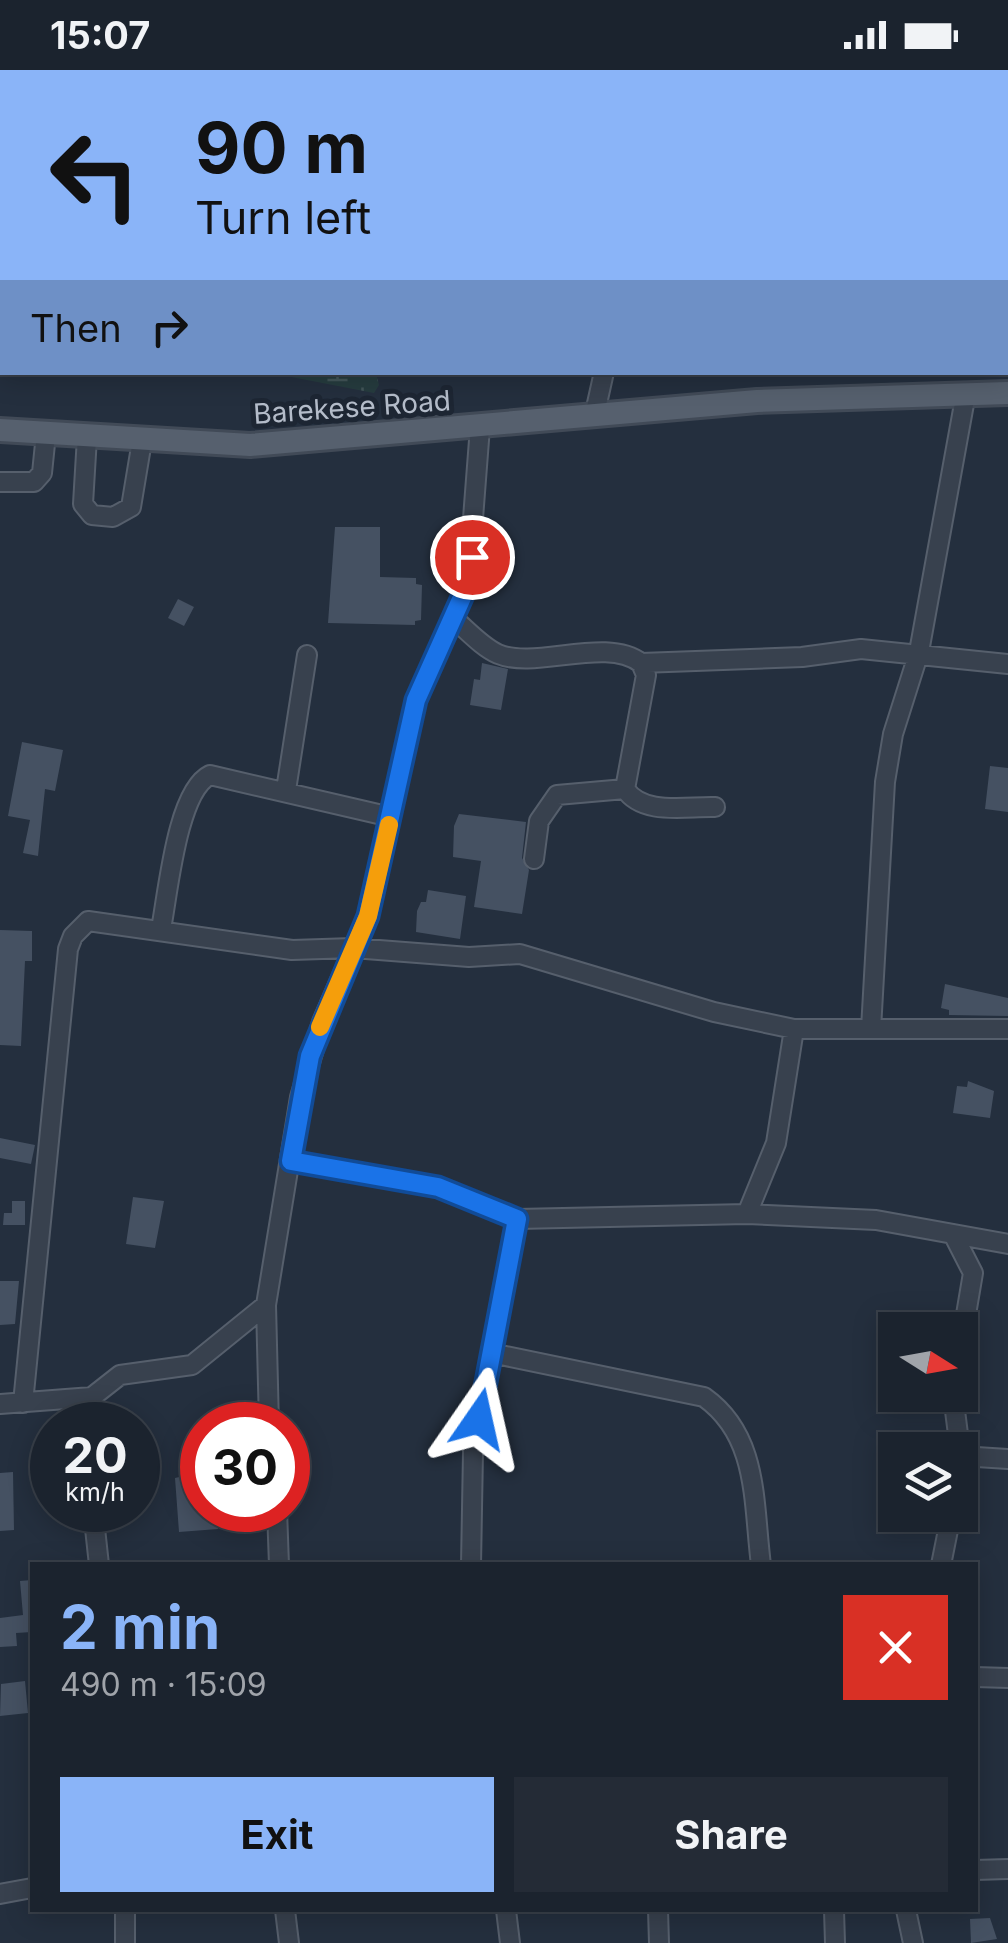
<!DOCTYPE html>
<meta charset="utf-8">
<style>
:root{--surface:#1b232e;--page:#242b36;--text:#f1f3f6;--muted:#a0a4aa;--line:#39404a;--accent:#8ab4f8}
body{margin:0;font-family:Inter,sans-serif;background:var(--page);color:var(--text);height:100vh;display:flex;flex-direction:column;font-size:38px;white-space:nowrap}
*{box-sizing:border-box;margin:0}
p{font-size:32px;color:var(--muted)}
.icon{flex:none;width:55px;height:55px;fill:none;stroke:currentColor;stroke-width:2;stroke-linecap:round;stroke-linejoin:round}
.map{position:relative;flex:1;overflow:hidden}
.panel{position:absolute;left:30px;top:1492px;width:948px;height:350px;display:flex;flex-direction:column;background:var(--surface);border-radius:0px;box-shadow:0 5px 25px #0003,0 0 0 2px var(--line)}
.panel>*{flex:none}
.banner{position:absolute;left:0px;top:0px;width:1010px;height:305px;box-shadow:0 5px 25px #0003,0 0 0 2px var(--line);background:#8ab4f8;color:#111;overflow:hidden}
.needle{width:65px;rotate:101deg}
.buttons{position:absolute;left:878px;top:1242px;display:grid;gap:20px}
.buttons a{display:grid;place-items:center;width:100px;height:100px;border-radius:0px;background:var(--surface);box-shadow:0 5px 25px #0003,0 0 0 2px var(--line);font-size:50px}
.speed{position:absolute;left:30px;top:1332px;display:flex;gap:20px;font-size:50px;font-weight:700;text-align:center}
.speed>*{display:grid;place-content:center;width:130px;height:130px;border-radius:50%;background:var(--surface);box-shadow:0 5px 25px #0003,0 0 0 2px var(--line);line-height:1}
.speed small{font-size:25px;font-weight:400}
.speed .limit{border:15px solid #d22;background:#fff;color:#111}
.pin{position:absolute;display:grid;place-items:center;width:85px;height:85px;color:#fff;margin:-42px;border:5px solid #fff;border-radius:50%;box-shadow:0 2px 10px #0007}
.me{position:absolute;width:110px;margin:-55px;rotate:11deg;stroke-linejoin:round;filter:drop-shadow(0 0 8px #0008)}
.turn{display:flex;align-items:center;gap:35px;height:210px;padding:0 30px;font-size:45px}
.turn .icon{width:130px;height:130px;stroke-width:2.5}
.turn b{display:block;font-size:70px;line-height:85px}
.then{display:flex;align-items:center;height:95px;padding:0 30px;background:#0003;gap:20px;font-size:38px}
.round{display:grid;place-items:center;flex:none;width:105px;height:105px;border-radius:0px;background:var(--page)}
.headline{display:flex;align-items:center;justify-content:space-between;height:170px;padding:0 30px}
h1{font-size:60px;font-weight:700;line-height:75px;color:var(--accent)}
.cta{display:flex;gap:20px;margin-top:auto;padding:20px 30px}
.cta a{flex:1;height:115px;border-radius:0px;background:var(--accent);color:#111;font-size:40px;font-weight:700;line-height:115px;text-align:center}
.cta a+a{background:var(--page);color:var(--text)}
.status{display:flex;justify-content:space-between;align-items:center;height:70px;padding:0 50px;background:var(--surface);direction:ltr}
.status svg{height:28px;fill:currentColor}
.map>svg:first-child{display:block}
.wetland{fill:url(#wetland-marsh)}
.building{fill:#455162}
.lines{fill:none;stroke-linecap:round;stroke-linejoin:round}
.minor-casing{stroke:#565f6c;stroke-width:22}
.major-casing{stroke:#414a57;stroke-width:28}
.minor{stroke:#38414e;stroke-width:18}
.major{stroke:#56606e;stroke-width:22}
.route-casing{stroke:#114b97;stroke-width:25}
.route{stroke:#1a73e8;stroke-width:18}
.slow{stroke:#f59e0b;stroke-width:18}
.labels{text-anchor:middle;stroke-width:10;stroke-linejoin:round;paint-order:stroke}
.street-label{font-size:28px;fill:#b4bcc9;stroke:#1d2633}
</style>
<div class="status"><b>15:07</b><svg viewBox="0 0 49 12"><path d="M0 12V9h3v3zM5 12V6h3v6zM10 12V3h3v9zM15 12V0h3v12zM26 1h20v11H26zM47 4h2v5h-2z"/></svg></div>
<div class="map">
<svg width="1008" height="1873" viewBox="0 0 1008 1873">
<defs>
<pattern id="wetland-marsh" width="20" height="14" patternUnits="userSpaceOnUse" patternTransform="scale(2.5)"><rect width="20" height="14" fill="#263c3f"/><path d="M1 5h8M5 5V1M11 12h8M15 12V8" fill="none" stroke="#435659"/></pattern>
</defs>
<rect width="100%" height="100%" fill="#242f3e"/>
<path class="wetland" d="M271,303H376L379,315L374,323Z"/>
<path class="building" d="M335,457H380V507L416,508V514L422,515L421,550L415,551V555L328,553Z
M178,529L194,537L184,556L168,548Z
M482,593L508,599L501,640L470,635L474,609L480,610Z
M22,672L63,680L55,721L45,719L38,786L23,783L30,750L8,746Z
M990,696L1008,698V742L985,739Z
M459,744L526,752L522,788L529,800L522,844L474,837L481,791L453,787L454,756Z
M428,820L466,826L460,869L416,862L417,841L421,832H426Z
M0,860L32,861V891H25L21,976L0,975Z
M945,914L1008,928V946L949,945V940L941,938Z
M968,1011L994,1021L990,1048L953,1043L957,1016L967,1017Z
M0,1068L35,1075L31,1094L0,1088Z
M133,1127L164,1131L155,1178L126,1174Z
M12,1131H25V1155H3L4,1143H12Z
M0,1211H19L15,1254L0,1255Z
M13,1402L14,1460L0,1461V1403Z
M202,1402V1440H216L218,1459L179,1462L175,1408Z
M32,1510V1562L16,1563L17,1576L0,1577V1548L23,1545L20,1511Z
M25,1611L28,1643L0,1646L1,1614Z
M990,1848L997,1869L971,1873L970,1849Z"/>
<g class="lines">
<g class="minor-casing">
<path id="minor" d="M276,2L280,0
M694,2L695,0
M870,2L871,0
M0,101H2
M594,347L604,302
M87,367L83,434L92,445L113,447L131,437L142,371
M0,412H34L42,403L46,364
M454,549C467,560 482,577 498,584C536,600 606,566 641,593L802,587L861,579L1008,594
M641,593L646,605L625,719C643,746 686,736 715,737
M286,720L307,585
M534,789L539,751L557,725L625,719
M161,859C168,823 177,721 210,705L391,747
M871,959L885,712L893,664L919,582L966,323
M291,1091L438,1117L517,1149L473,1382L471,1495
M747,1144L776,1073L794,959
M517,1149L747,1144L876,1150L1008,1174
M953,1164L973,1203L960,1280
M491,1283L704,1327C759,1366 753,1432 761,1495
M953,1325L960,1380
M92,1327L120,1305L192,1295L266,1235
M23,1333L68,879L73,866L88,851L292,880L353,878L469,887L520,884L714,942L794,959H1008
M0,1334L92,1327V1355
M269,1355L266,1235L300,1027L322,952L368,846L416,630L468,514L480,357
M961,1386L1008,1389
M93,1440L99,1495
M277,1440L279,1495
M941,1495L951,1445
M975,1607L1008,1608
M975,1800L1008,1799
M0,1824L32,1818
M285,1840L289,1873
M506,1840L510,1873
M658,1840L659,1873
M834,1840L835,1873
M906,1840L913,1873
M125,1873V1840"/>
</g>
<g class="major-casing">
<path id="major" d="M0,360L250,375L757,331L1008,323"/>
</g>
<use href="#minor" class="minor"/>
<use href="#major" class="major"/>
</g>
<g class="lines">
<g class="route-casing">
<path id="route" d="M472,487L468,514L416,630L368,846L310,986L291,1091L438,1117L517,1149L479,1349"/>
</g>
<use href="#route" class="route"/>
<path class="slow" d="M320,957L368,846L389,755"/>
</g>
<g class="labels">
<g class="street-label">
<text transform="translate(352 337) rotate(-4)" y="10">Barekese Road</text>
</g>
</g>
</svg>
<div class="buttons">
<a><svg class="needle" viewBox="-14 -14 28 28"><path d="M0-13l5 13h-10z" fill="#e53935"/><path d="M0 13l5-13h-10z" fill="#a0a4aa"/></svg></a>
<a><svg class="icon" aria-label="layers" viewBox="0 0 24 24"><path d="M12 4l9 5-9 5-9-5zM3 14l9 5 9-5"/></svg></a>
</div>
<div class="speed"><div>20<small>km/h</small></div><div class="limit">30</div></div>
<div class="pin" style="left:472px;top:487px;background:#d93025"><svg class="icon" aria-label="arrive" viewBox="0 0 24 24"><path d="M6 21V4h12l-3 4 3 4H6"/></svg></div>
<svg class="me" style="left:479px;top:1349px" viewBox="-20 -20 40 40"><path d="M0-17L14 15 0 8-14 15z" fill="#1a73e8" stroke="#fff" stroke-width="4"/></svg>
<div class="banner">
<div class="turn"><svg class="icon" aria-label="left" viewBox="0 0 24 24"><path d="M17 20v-9H6M10 6l-5 5 5 5"/></svg><div><b>90 m</b>Turn left</div></div>
<div class="then">Then<svg class="icon" aria-label="right" viewBox="0 0 24 24"><path d="M7 20v-9h11M14 6l5 5-5 5"/></svg></div>
</div>
<section class="panel">
<div class="headline"><div><h1>2 min</h1><p>490 m · 15:09</p></div><a class="round" style="background:#d93025;color:#fff"><svg class="icon" aria-label="close" viewBox="0 0 24 24"><path d="M6 6l12 12M18 6L6 18"/></svg></a></div>
<div class="cta"><a>Exit</a><a>Share</a></div>
</section>
</div>
